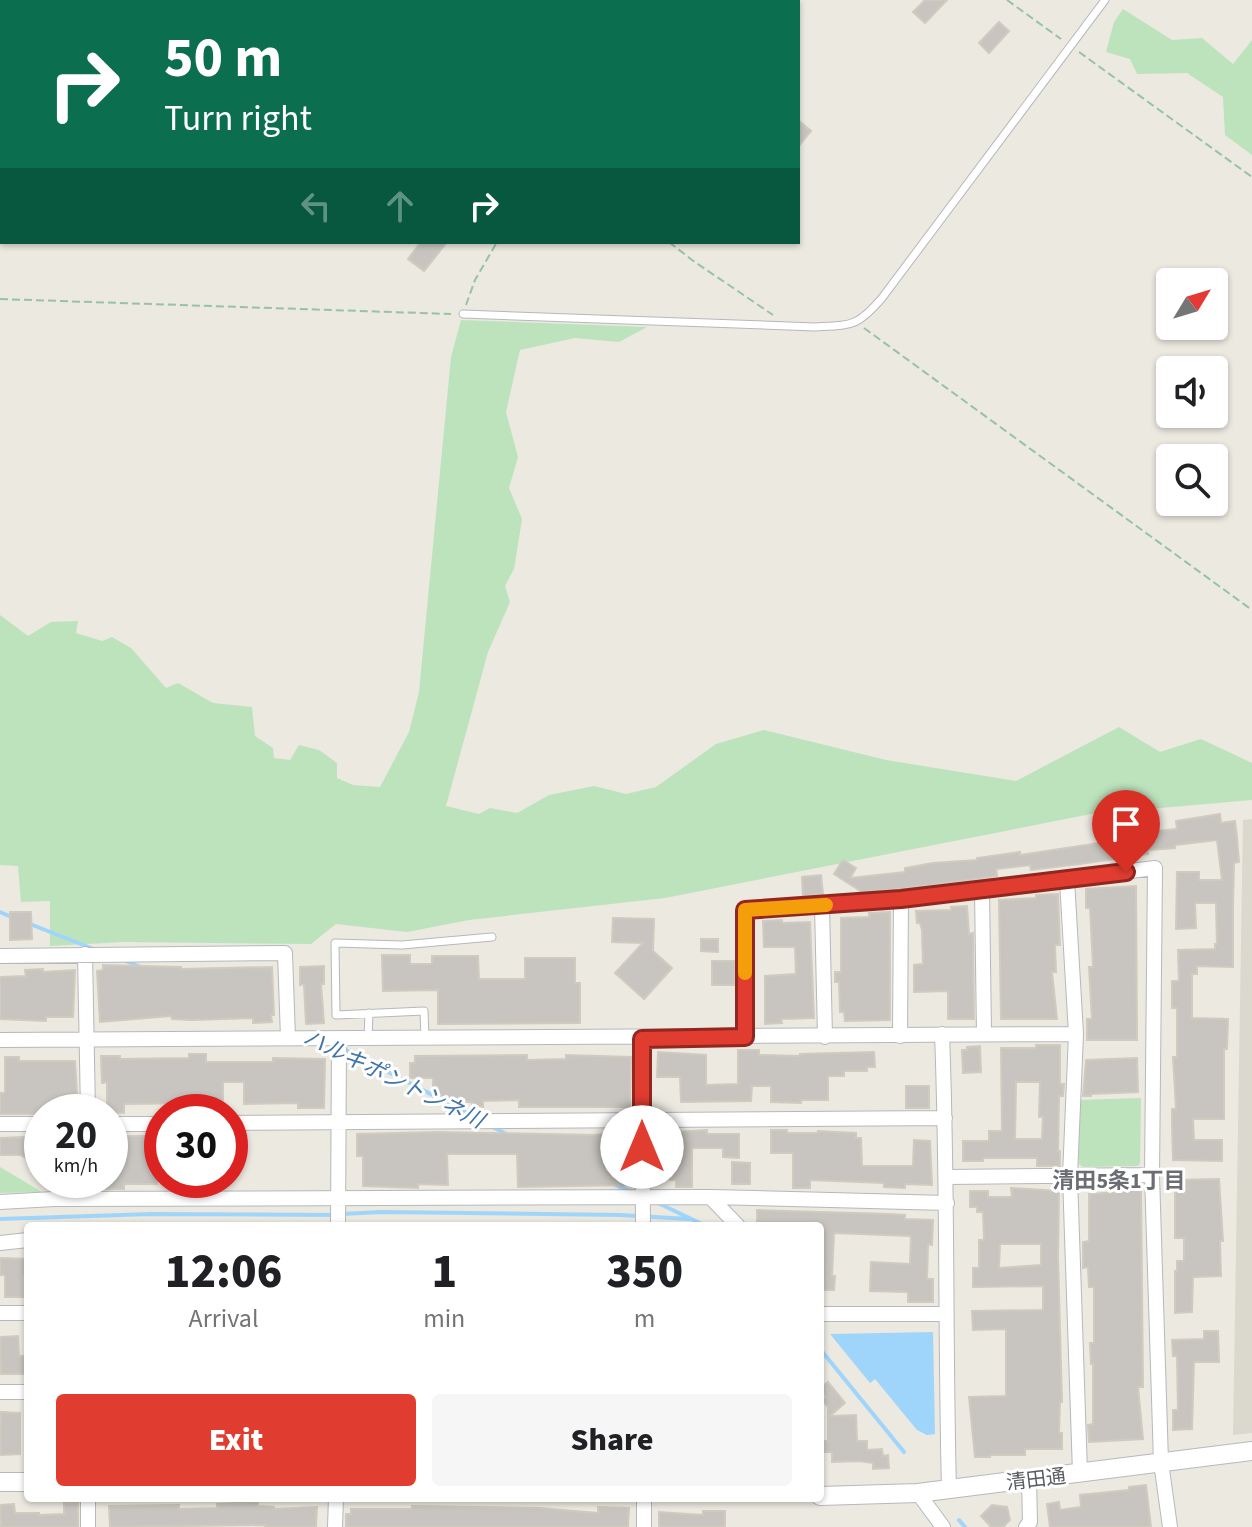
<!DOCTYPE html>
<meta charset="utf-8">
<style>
:root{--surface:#fff;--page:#f6f6f6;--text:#202124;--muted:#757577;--accent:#e13c30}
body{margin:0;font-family:"Source Sans 3","Noto Sans JP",sans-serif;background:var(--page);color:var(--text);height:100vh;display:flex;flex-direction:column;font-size:30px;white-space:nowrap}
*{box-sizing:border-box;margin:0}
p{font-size:26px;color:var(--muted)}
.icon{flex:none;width:44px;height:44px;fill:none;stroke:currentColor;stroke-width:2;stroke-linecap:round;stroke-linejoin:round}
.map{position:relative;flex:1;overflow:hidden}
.side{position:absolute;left:24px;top:1222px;width:800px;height:280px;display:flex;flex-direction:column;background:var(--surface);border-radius:8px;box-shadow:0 2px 6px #0004}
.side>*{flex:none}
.top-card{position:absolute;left:0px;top:0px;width:800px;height:244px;box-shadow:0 2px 6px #0004;background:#0b6e4f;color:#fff;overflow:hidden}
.needle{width:52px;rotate:52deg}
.tools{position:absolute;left:1156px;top:268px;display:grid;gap:16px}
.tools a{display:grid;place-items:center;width:72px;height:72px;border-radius:8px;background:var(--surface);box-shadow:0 2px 6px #0004;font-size:40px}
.speed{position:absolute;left:24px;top:1094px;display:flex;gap:16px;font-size:40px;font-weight:700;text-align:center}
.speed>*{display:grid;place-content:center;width:104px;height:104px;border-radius:50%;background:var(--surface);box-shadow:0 2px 6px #0004;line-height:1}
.speed small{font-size:20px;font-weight:400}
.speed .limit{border:12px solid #d22;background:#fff;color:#111}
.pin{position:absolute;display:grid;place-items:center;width:68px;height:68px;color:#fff;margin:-82px -34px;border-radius:50% 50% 50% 0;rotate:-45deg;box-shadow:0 0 8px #0007}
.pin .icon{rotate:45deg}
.me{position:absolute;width:88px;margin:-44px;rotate:0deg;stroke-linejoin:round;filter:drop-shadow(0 0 6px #0008)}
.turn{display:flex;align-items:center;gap:28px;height:168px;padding:0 32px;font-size:36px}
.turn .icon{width:104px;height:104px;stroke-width:2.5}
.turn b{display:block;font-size:56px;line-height:68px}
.lanes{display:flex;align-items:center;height:76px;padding:0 32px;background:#0003;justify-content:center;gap:40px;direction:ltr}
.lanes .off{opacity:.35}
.eta{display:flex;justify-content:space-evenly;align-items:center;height:136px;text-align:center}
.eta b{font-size:48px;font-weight:800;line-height:56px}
.cta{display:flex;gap:16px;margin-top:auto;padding:16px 32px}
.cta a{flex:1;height:92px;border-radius:8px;background:var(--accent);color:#fff;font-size:32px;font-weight:800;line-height:92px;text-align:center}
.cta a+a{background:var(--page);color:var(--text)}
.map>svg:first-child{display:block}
.education{fill:#dbd8ce}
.green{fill:#bde3bd}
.water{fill:#a0d5fb}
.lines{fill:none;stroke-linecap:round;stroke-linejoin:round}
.stream{stroke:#a0d5fb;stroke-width:4}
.building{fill:#c8c5c0;stroke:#d0cabf;stroke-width:2;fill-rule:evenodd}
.service-casing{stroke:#b6b8bd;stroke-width:9}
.minor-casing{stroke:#b6b8bd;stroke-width:16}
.tertiary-casing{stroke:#b6b8bd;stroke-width:20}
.path{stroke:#97c3a3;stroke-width:2;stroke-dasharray:8 4;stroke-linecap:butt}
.service{stroke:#fff;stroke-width:7}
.minor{stroke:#fff;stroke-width:14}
.tertiary{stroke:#fff;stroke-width:18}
.route-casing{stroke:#92271f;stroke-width:20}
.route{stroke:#e13c30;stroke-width:14}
.slow{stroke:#f59e0b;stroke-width:14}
.labels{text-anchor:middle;stroke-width:6;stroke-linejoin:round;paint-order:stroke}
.street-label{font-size:20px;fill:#595c61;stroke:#fff}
.water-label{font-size:22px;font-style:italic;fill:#4075ac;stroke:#fff}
.neighbourhood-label{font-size:22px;font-weight:bold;fill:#6a6e73;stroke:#fff}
</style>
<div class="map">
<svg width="1252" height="1527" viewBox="0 0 1252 1527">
<rect width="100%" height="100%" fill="#ebe9e0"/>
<path class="education" d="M1252,819V1433L1233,1435L1243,820Z"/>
<path class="green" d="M0,0H267L2,2L0,137Z
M1123,9L1172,40L1202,38L1233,64L1252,40V155L1225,135L1223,97L1187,73L1137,74L1130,59L1106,52L1114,22Z
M461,320L647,327L619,342L575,338L520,350L506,412L518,457L509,488L522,519L514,569L505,586L510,602L488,652L446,806L479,814L490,808L517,813L549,795L594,786L626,794L656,787L716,744L764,730L886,760L1016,781L1119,727L1160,752L1201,739L1252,763V800L1091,814L665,898L469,920L407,932L336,924L311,944L124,942L50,946V901L21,902L18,866L0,865V615L28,636L51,622L78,621L76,633L102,641L112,637L131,648L166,688L178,683L213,703L252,707L255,736L273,748L274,758L290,760L299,745L319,750L337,763V778L353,785L380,787L409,732L419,692L451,357Z
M1141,1098L1140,1164L1137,1166L1083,1167L1079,1164L1077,1100Z
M0,1167L42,1192L0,1193Z"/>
<path class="water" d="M933,1332L935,1434L927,1435L917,1430L875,1379L870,1383L830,1334Z"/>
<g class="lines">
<path class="stream" d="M0,912L14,918
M30,924L96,950
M123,960L141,967
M342,1048L473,1116
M491,1126L508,1135
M614,1184L631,1192
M658,1203L706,1226
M342,1214L381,1212L620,1215L689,1219
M0,1219L151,1214L333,1215
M820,1349L904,1452
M959,1520L965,1527"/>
</g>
<path class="building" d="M925,0H947L925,23L913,12Z
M999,22L1009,31L989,53L979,43Z
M798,120L811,131L798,147Z
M421,242H447L424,271L408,259Z
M1220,814L1221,823L1235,821L1237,837L1239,862L1234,863L1233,903V967L1197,966V974H1192V1018L1228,1019L1227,1049H1224V1119H1193L1194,1140H1222V1161L1173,1160L1172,1124V1109H1176L1173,1057H1177V1008H1172V981H1179L1178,950L1215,949V944H1217L1216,903H1195L1196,928L1176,929L1177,872H1199V880H1222L1217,840L1175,845V848L1148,850V854L1080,864L1031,870L1030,865L996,869L997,876L900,889L862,892L834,874L843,860L856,868L850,878L905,872V868L933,863L977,860V858L1020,852V855L1106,842V840L1132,837V834L1177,829L1176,821Z
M821,875L823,894L803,896L802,877Z
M1136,886L1137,1040H1087V1019H1092L1089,967H1093L1090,908H1086V889Z
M1058,894L1060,945H1055L1056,972H1052L1057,1019H1001L999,900L1036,898V895Z
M967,906L969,934L973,933L974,1019H948V991L914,992V965L923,964L922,930L920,923H917L916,911L951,910V907Z
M10,912H31L32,939L10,940Z
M890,912V1020L845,1021L844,1012H840L839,982H835V972H841V918L869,917V913Z
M613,918L654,919L653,951L672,968L644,999L615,973L643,943L612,942Z
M782,920V923L810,922L814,1018L781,1019L782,1023L765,1024V976L796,974L795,947H764L763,921Z
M701,939H718V952L701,951Z
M382,955H410V964H432V956H478L479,979H525V958H575V983H580V1023L438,1024V990L383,991Z
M712,961H735V985H712Z
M103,965L181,967V969L272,967L274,1015H271L272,1022L253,1023V1018L192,1020L172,1019L171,1016L100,1022L97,971L103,970Z
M324,966V984H321L324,1023L306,1024L304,984L300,985V967Z
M43,969V972L75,970L73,1017H46V1021L0,1019V977L26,976L25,970Z
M1036,1045H1060V1084H1064L1063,1096H1059L1058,1151H1060V1166H1037V1158H983V1161H963V1141H989V1131H1002L1001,1048H1036ZM1016,1082H1040L1039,1117H1043L1042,1139H1015Z
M980,1046L981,1072L963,1073L962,1050H967V1047Z
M738,1050H759V1055L800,1056V1054L874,1052L875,1067H867V1071H844V1076H828V1100H801V1103L771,1102V1086H752L751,1101L681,1102L680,1077H657L658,1052L706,1055V1085L738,1084Z
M189,1054H206V1062H273V1058L325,1059L324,1108H298V1103L244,1104V1082H223V1108H198V1103L124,1104V1113L107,1112V1082L102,1083L101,1056H120V1059L189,1058Z
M527,1055V1060L566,1059V1055L631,1057L630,1107H519V1100L483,1101V1107H472V1102H433V1078H410V1063H415V1056Z
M5,1057H19V1061H75L78,1109H46L42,1114H0V1093H5Z
M1137,1058L1138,1092L1091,1094V1096H1083L1086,1060Z
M906,1086H929V1108H906Z
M707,1130V1134H739V1158L723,1157V1148H692V1187H676V1180H670V1158H658L657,1133Z
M771,1130H787V1133H818V1131L856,1133V1138H861L862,1166H913L914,1140L930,1141L932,1185L905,1184V1188L884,1187V1183L810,1180V1188H793V1153H771Z
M438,1132L593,1135L632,1132V1147L606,1148V1169L631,1170L630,1185L518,1187L517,1154H447L448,1185L418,1184V1188L363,1186V1156H357V1134Z
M160,1135L157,1184H124V1189H106V1180H110V1137Z
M24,1137L42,1149V1168L21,1155H0V1138Z
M732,1162L750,1163V1184H732Z
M1219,1179L1223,1241H1220L1221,1276L1193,1277L1192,1312L1175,1313V1271H1177V1261H1184V1238H1175V1180Z
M175,1180H192V1189H175Z
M1120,1187H1141L1143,1387H1138L1143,1439L1089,1442L1088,1425L1093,1424V1364H1091L1090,1343H1094V1287H1089L1088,1267L1083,1268V1242L1089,1241V1194L1120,1192Z
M1011,1188L1059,1191L1058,1257L1062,1402H1060L1059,1433H1062V1449H1025V1455H990V1457H975L969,1397L1006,1396V1329L973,1330L972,1311L1043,1310V1286L973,1287V1268H979V1240H984L983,1212H977V1207H970V1191H988V1197H1012ZM1000,1244H1041V1265L999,1268Z
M757,1210L888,1214L905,1215V1219L933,1220L932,1245L928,1244L927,1279H933V1302H908V1292L870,1291L871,1262L910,1264L911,1236L834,1233L832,1276H835L834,1290H820V1226H757Z
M0,1258L28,1259V1275H23V1297H5V1275H0Z
M1204,1331H1218L1219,1362H1194L1192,1429L1173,1430V1410H1178L1177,1356H1173L1172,1340L1204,1339Z
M18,1336L19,1356H28V1374H1L0,1337Z
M828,1382L845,1403L830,1416L856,1415L857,1441H867V1450L882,1449L883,1456L888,1455L889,1468L873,1469V1463L859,1461L832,1462V1452H825L824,1441H828V1407L822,1400L826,1397L820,1388Z
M1,1412L20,1413V1454L0,1455Z
M1146,1485L1151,1527H1050L1047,1504L1059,1502L1060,1510L1081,1507L1080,1495L1129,1490V1487Z
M258,1502V1506L274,1507V1509L317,1507L316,1527H265V1525L110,1527L109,1506L179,1505V1509L217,1508V1504Z
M64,1503H78V1527H1L0,1505L14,1504L15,1513H39V1515L64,1514Z
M992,1505L1007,1507L1010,1520L1003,1527H991L981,1516Z
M412,1506L540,1508L598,1513V1507L629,1508L628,1527H346V1514H351V1509H412Z
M703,1511H725V1527H659V1512L703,1515Z"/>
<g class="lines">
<g class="service-casing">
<path id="service" d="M463,314L815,327C852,325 857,327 882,298L1105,0
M368,1039L369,1013
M425,1039L424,1011L336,1015L335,943L402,945L492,937"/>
</g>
<g class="minor-casing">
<path id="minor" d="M1067,880L1076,1034L1070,1176L1080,1473
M982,890L984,1034
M822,906L825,1037
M85,954L88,1112
M0,956L285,953L288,1038
M942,1034C948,1186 945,1338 949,1489
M900,1036L901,899
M745,1037V910L901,899L1155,868L1152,1175L1161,1462L1170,1527
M642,1039L643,1226
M0,1040L1076,1034
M230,1123L945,1118
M0,1124H42
M110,1124H162
M947,1177L1152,1175
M88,1180V1199
M710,1197L738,1226
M0,1202L54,1199L710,1197L947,1203
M338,1226L339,1039
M0,1243L28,1240
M0,1313H28
M820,1314H945
M0,1392H28
M918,1493L943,1527
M88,1527V1498
M335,1527L336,1498
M644,1527V1498
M1026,1527L1030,1522L1029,1479"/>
</g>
<g class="tertiary-casing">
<path id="tertiary" d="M0,1482H28
M820,1496L918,1493L1252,1451"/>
</g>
<path class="path" d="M1007,0L1061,39
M660,2L662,0
M1079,52L1252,177
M669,242L692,260L773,315
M0,299L451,314
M466,305L475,280L497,242
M864,328L1252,610"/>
<use href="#service" class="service"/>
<use href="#minor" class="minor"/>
<use href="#tertiary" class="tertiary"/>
</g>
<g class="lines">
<g class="route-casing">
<path id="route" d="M642,1147V1039L745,1037V910L901,899L1126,872"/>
</g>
<use href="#route" class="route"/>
<path class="slow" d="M745,973V910L826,905"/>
</g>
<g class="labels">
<g class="street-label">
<text transform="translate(1036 1479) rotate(-7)" y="7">清田通</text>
</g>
<g class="water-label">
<text transform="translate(394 1078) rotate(26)" y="8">ハルキポントンネ川</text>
</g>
<g class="neighbourhood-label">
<text x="1119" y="1188">清田5条1丁目</text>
</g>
</g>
</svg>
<div class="tools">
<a><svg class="needle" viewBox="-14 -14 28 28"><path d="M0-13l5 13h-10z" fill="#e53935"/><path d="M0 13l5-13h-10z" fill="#757577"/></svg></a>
<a><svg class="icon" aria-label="sound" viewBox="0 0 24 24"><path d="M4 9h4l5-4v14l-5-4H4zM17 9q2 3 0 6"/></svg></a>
<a><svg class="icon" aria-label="search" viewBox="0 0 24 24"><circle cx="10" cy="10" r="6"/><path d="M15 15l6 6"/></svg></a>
</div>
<div class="speed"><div>20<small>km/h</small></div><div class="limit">30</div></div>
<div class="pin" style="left:1126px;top:872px;background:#d93025"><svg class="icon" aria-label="arrive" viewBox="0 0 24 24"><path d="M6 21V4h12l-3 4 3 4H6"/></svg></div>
<svg class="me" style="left:642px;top:1147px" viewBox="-20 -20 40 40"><circle r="19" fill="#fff"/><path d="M0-13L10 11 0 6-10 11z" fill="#e13c30"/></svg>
<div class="top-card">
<div class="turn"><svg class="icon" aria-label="right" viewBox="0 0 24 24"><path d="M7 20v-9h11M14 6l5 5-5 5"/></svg><div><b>50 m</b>Turn right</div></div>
<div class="lanes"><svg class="icon off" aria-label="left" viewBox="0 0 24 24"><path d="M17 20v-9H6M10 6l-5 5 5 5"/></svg><svg class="icon off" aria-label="ahead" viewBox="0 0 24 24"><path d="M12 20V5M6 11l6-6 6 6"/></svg><svg class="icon" aria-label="right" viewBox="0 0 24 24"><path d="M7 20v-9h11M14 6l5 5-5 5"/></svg></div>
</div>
<section class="side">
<div class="eta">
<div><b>12:06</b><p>Arrival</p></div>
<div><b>1</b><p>min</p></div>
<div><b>350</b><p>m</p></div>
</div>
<div class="cta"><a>Exit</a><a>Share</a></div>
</section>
</div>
